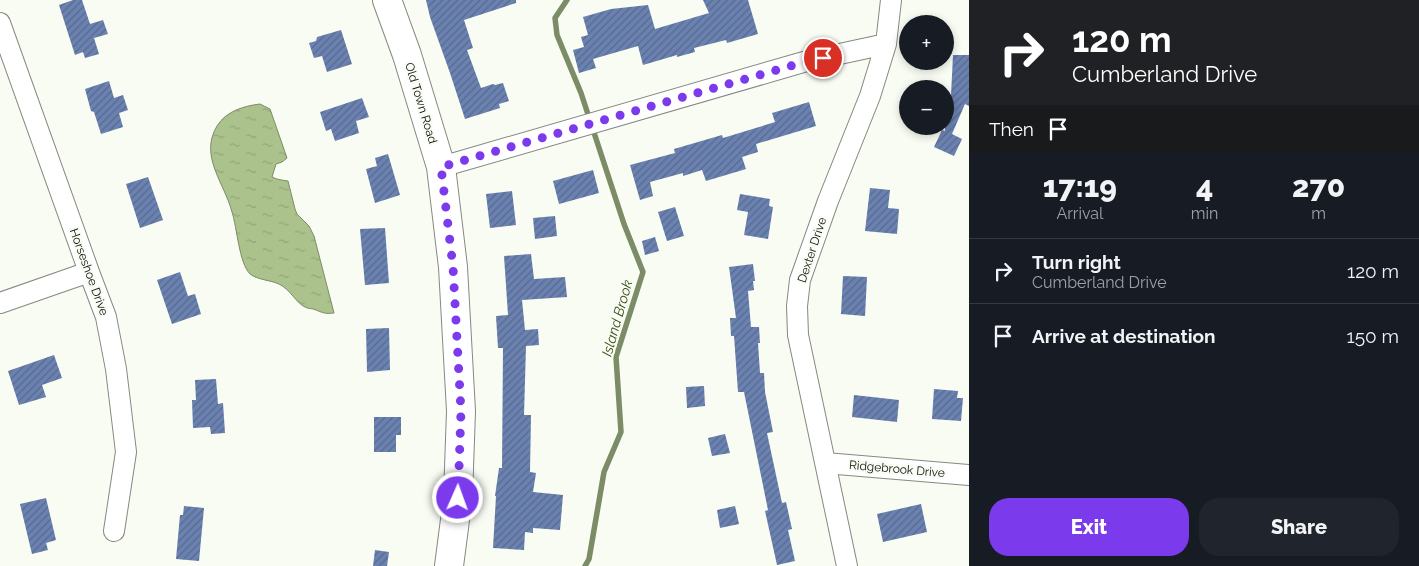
<!DOCTYPE html>
<meta charset="utf-8">
<style>
:root{--surface:#171b24;--page:#20242c;--text:#f1f3f6;--muted:#9ea1a6;--line:#363941;--accent:#7c3aed}
body{margin:0;font-family:Raleway,sans-serif;background:var(--page);color:var(--text);height:100vh;display:flex;flex-direction:column;font-size:19px;white-space:nowrap}
*{box-sizing:border-box;margin:0}
p{font-size:16px;color:var(--muted)}
.icon{flex:none;width:28px;height:28px;fill:none;stroke:currentColor;stroke-width:2;stroke-linecap:round;stroke-linejoin:round}
.map{position:relative;flex:1;overflow:hidden}
.details{display:flex;flex-direction:column;background:var(--surface);width:450px}
.details>*{flex:none}
.hud{background:#202124;color:#fff;overflow:hidden}
.tools{position:absolute;left:899px;top:15px;display:grid;gap:10px}
.tools a{display:grid;place-items:center;width:55px;height:55px;border-radius:50%;background:var(--surface);box-shadow:0 2px 8px #0003;font-size:25px}
.pin{position:absolute;display:grid;place-items:center;width:42px;height:42px;color:#fff;margin:-21px;border:2px solid #fff;border-radius:50%;box-shadow:0 1px 5px #0007}
.me{position:absolute;width:55px;margin:-28px;rotate:2deg;stroke-linejoin:round;filter:drop-shadow(0 0 4px #0008)}
.turn{display:flex;align-items:center;gap:18px;height:105px;padding:0 20px;font-size:22px}
.turn .icon{width:65px;height:65px;stroke-width:2.5}
.turn b{display:block;font-size:35px;line-height:42px}
.then{display:flex;align-items:center;height:48px;padding:0 20px;background:#0003;gap:10px;font-size:19px}
.eta{display:flex;justify-content:space-evenly;align-items:center;height:85px;text-align:center}
.eta b{font-size:30px;font-weight:800;line-height:35px}
.primary-button{display:flex;gap:10px;margin-top:auto;padding:10px 20px}
.primary-button a{flex:1;height:58px;border-radius:20px;background:var(--accent);color:#fff;font-size:20px;font-weight:800;line-height:58px;text-align:center}
.primary-button a+a{background:var(--page);color:var(--text)}
ul{padding:0;list-style:none}
li{display:flex;align-items:center;gap:15px;height:65px;padding:0 20px;border-top:1px solid var(--line)}
li div{flex:1}
li b{display:block;font-size:19px}
li em{font-style:normal}
main{display:flex;flex:1;min-height:0}
.map>svg:first-child{display:block}
.water{fill:url(#water-ripples);stroke:#7c8c66}
.lines{fill:none;stroke-linecap:round;stroke-linejoin:round}
.stream{stroke:#7c8c66;stroke-width:5.5}
.building{fill:url(#building-hatch)}
.street-casing{stroke:#858980;stroke-width:22}
.secondary-casing{stroke:#858980;stroke-width:30}
.street{stroke:#fff;stroke-width:20}
.secondary{stroke:#fff;stroke-width:28}
.route{stroke:#7c3aed;stroke-width:9;stroke-dasharray:0 16.2}
.labels{text-anchor:middle;stroke-width:4.5;stroke-linejoin:round;paint-order:stroke}
.street-label{font-size:12px;fill:#0d0e0b;stroke:#f8fcf3}
.water-label{font-size:14px;font-style:italic;fill:#394e14;stroke:#f8fcf3}
</style>
<main>
<div class="map">
<svg width="969" height="566" viewBox="0 0 969 566">
<defs>
<pattern id="water-ripples" width="26" height="14" patternUnits="userSpaceOnUse" patternTransform="scale(1.25)"><rect width="26" height="14" fill="#abc28d"/><path d="M2 4q2-2 4 0t4 0M15 11q2-2 4 0t4 0" fill="none" stroke="#92a678"/></pattern>
<pattern id="building-hatch" width="6" height="6" patternUnits="userSpaceOnUse" patternTransform="scale(1.25)"><rect width="6" height="6" fill="#6b82b1"/><path d="M-1 1l2-2M0 6l6-6M5 7l2-2" fill="none" stroke="#56698e"/></pattern>
</defs>
<rect width="100%" height="100%" fill="#f8fcf3"/>
<path class="water" d="M260,104L270,109L287,158L282,162L276,164L272,177C278,180 282,180 288,181L295,209L297,214L309,226L314,236L334,313C326,314 323,313 316,310C312,308 308,309 305,307C296,303 291,290 279,284C270,280 258,280 250,274C239,263 237,227 232,212C224,182 199,156 217,126C226,111 244,106 260,104Z"/>
<g class="lines">
<path class="stream" d="M567,0L555,18L557,35L581,93L624,224L643,272L616,357L621,432L604,472L589,559L585,566"/>
</g>
<path class="building" d="M73,0H82L90,24L103,20L108,34L94,38L99,54L85,58L83,52L75,55L59,5Z
M426,0H516V3L464,20L473,48L467,50L481,88L493,84L495,85L503,83L509,101L499,104L500,108L465,119L450,73L430,17Z
M703,0H748L758,34L727,43L726,40L694,48L695,52L677,57V55L643,65L638,46L593,59L596,68L579,73L573,50L584,47L581,37L588,35L583,17L611,9L648,5L655,29L709,13Z
M341,30L352,64L327,72L322,56L314,58L309,43L316,41L317,37Z
M953,55H969V106L965,104L952,134L962,139L954,156L934,147L942,130L945,131V92L951,95Z
M109,81L114,98L123,95L128,110L119,113L123,127L101,134L94,112L91,111L85,89Z
M362,98L369,117L356,121L359,133L335,141L331,129L326,131L320,112Z
M809,102L816,126L756,144L758,152L742,157L746,169L706,181L702,170L683,176V173L650,182L653,196L640,200L630,165L675,153L674,149L722,135L723,138L775,122L772,113Z
M388,154L400,195L375,203L366,169L377,166L375,158Z
M593,170L599,193L559,204L553,181Z
M148,177L163,220L140,228L126,184Z
M870,188L890,190L888,208L899,209L897,234L865,231Z
M512,191L516,225L490,228L486,194Z
M740,194L770,199L769,206L773,207L768,239L744,235L748,212L737,210Z
M675,207L684,236L667,241L658,212Z
M555,216L557,236L535,239L533,218Z
M385,228L389,283L365,285L360,229Z
M655,237L659,251L645,255L642,241Z
M531,254L534,279L565,277L567,297L522,300L525,330L538,329L539,345L526,346L524,415H531L530,472L536,473L533,492L563,495L560,530L533,528V533L525,532L524,550L493,548L496,496H495L499,468H502L503,348H498L496,316L508,315L504,256Z
M753,264L755,281H753L754,290L748,291L751,327H759L760,343H758L760,373H764L765,392L773,432L767,433L782,503L786,502L792,529L788,530L795,561L777,565L765,511L768,510L744,392H738L734,336H731L730,318H736L729,267Z
M180,272L188,296L195,294L201,314L172,324L157,280Z
M843,276L867,277L865,316L841,314Z
M389,328L390,370L367,372L366,329Z
M54,355L62,378L42,385L46,397L19,405L8,371Z
M216,379L218,404L223,403L225,433L211,434L210,427L193,428L192,400H196L195,380Z
M704,386L705,406L687,408L686,387Z
M934,389L958,391L957,398H963L961,421L932,419Z
M854,395L899,400L897,422L852,417Z
M374,417H401V435H396V452H374Z
M725,434L730,453L712,456L708,438Z
M46,498L56,540L46,543L48,550L32,554L20,504Z
M921,504L927,532L883,542L877,514Z
M184,506L204,508L199,561L176,559L180,515H183Z
M735,506L739,524L720,528L717,510Z
M375,550L389,552L387,566H373Z"/>
<g class="lines">
<g class="street-casing">
<path id="street" d="M0,23L89,272L106,317L116,369L126,452L114,531
M441,167L807,61L886,44
M0,303L89,272
M825,463L969,475
M847,566L798,335L797,306L800,280L828,201L870,96L886,44L891,0"/>
</g>
<g class="secondary-casing">
<path id="secondary" d="M387,0L407,55L441,167L453,267L461,411L458,497L449,566"/>
</g>
<use href="#street" class="street"/>
<use href="#secondary" class="secondary"/>
</g>
<g class="lines">
<path class="route" d="M458,498L461,411L453,267L441,167L808,61L823,58"/>
</g>
<g class="labels">
<g class="street-label">
<text transform="translate(421 103) rotate(73)" y="4">Old Town Road</text>
<text transform="translate(812 250) rotate(-72)" y="4">Dexter Drive</text>
<text transform="translate(89 272) rotate(70)" y="4">Horseshoe Drive</text>
<text transform="translate(897 469) rotate(5)" y="4">Ridgebrook Drive</text>
</g>
<g class="water-label">
<text transform="translate(617 318) rotate(-74)" y="5">Island Brook</text>
</g>
</g>
</svg>
<div class="tools">
<a>+</a>
<a>−</a>
</div>
<div class="pin" style="left:823px;top:58px;background:#d93025"><svg class="icon" aria-label="arrive" viewBox="0 0 24 24"><path d="M6 21V4h12l-3 4 3 4H6"/></svg></div>
<svg class="me" style="left:458px;top:498px" viewBox="-20 -20 40 40"><circle r="17" fill="#7c3aed" stroke="#fff" stroke-width="3"/><path d="M0-11L8 9 0 5-8 9z" fill="#fff"/></svg>
</div>
<section class="details">
<div class="hud">
<div class="turn"><svg class="icon" aria-label="right" viewBox="0 0 24 24"><path d="M7 20v-9h11M14 6l5 5-5 5"/></svg><div><b>120 m</b>Cumberland Drive</div></div>
<div class="then">Then<svg class="icon" aria-label="arrive" viewBox="0 0 24 24"><path d="M6 21V4h12l-3 4 3 4H6"/></svg></div>
</div>
<div class="eta">
<div><b>17:19</b><p>Arrival</p></div>
<div><b>4</b><p>min</p></div>
<div><b>270</b><p>m</p></div>
</div>
<ul>
<li><svg class="icon" aria-label="right" viewBox="0 0 24 24"><path d="M7 20v-9h11M14 6l5 5-5 5"/></svg><div><b>Turn right</b><p>Cumberland Drive</p></div><em>120 m</em></li>
<li><svg class="icon" aria-label="arrive" viewBox="0 0 24 24"><path d="M6 21V4h12l-3 4 3 4H6"/></svg><div><b>Arrive at destination</b></div><em>150 m</em></li>
</ul>
<div class="primary-button"><a>Exit</a><a>Share</a></div>
</section>
</main>
